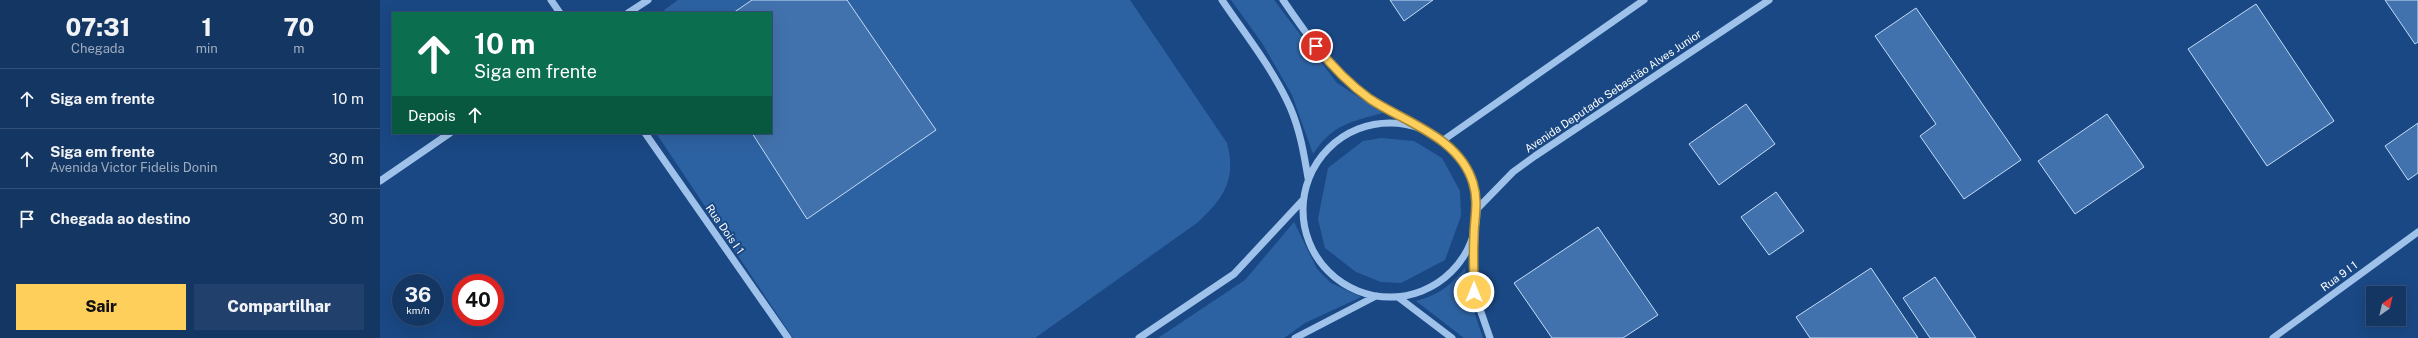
<!DOCTYPE html>
<html lang="pt">
<meta charset="utf-8">
<style>
:root{--surface:#143663;--page:#21416c;--text:#f1f3f6;--muted:#9dabbe;--line:#335078;--accent:#fecf5b}
body{margin:0;font-family:"Public Sans",sans-serif;background:var(--page);color:var(--text);height:100vh;display:flex;flex-direction:column;font-size:15px;white-space:nowrap}
*{box-sizing:border-box;margin:0}
p{font-size:13px;color:var(--muted)}
.icon{flex:none;width:22px;height:22px;fill:none;stroke:currentColor;stroke-width:2;stroke-linecap:round;stroke-linejoin:round}
.map{position:relative;flex:1;overflow:hidden}
.drawer{display:flex;flex-direction:column;background:var(--surface);width:380px}
.drawer>*{flex:none}
.top-card{position:absolute;left:12px;top:12px;width:380px;height:122px;border-radius:0px;box-shadow:0 4px 16px #0002,0 0 0 1px var(--line);background:#0b6e4f;color:#fff;overflow:hidden}
.needle{width:26px;rotate:34deg}
.buttons{position:absolute;left:1986px;top:286px;display:grid;gap:8px}
.buttons a{display:grid;place-items:center;width:40px;height:40px;border-radius:0px;background:var(--surface);box-shadow:0 4px 16px #0002,0 0 0 1px var(--line);font-size:20px}
.speed{position:absolute;left:12px;top:274px;display:flex;gap:8px;font-size:20px;font-weight:700;text-align:center}
.speed>*{display:grid;place-content:center;width:52px;height:52px;border-radius:50%;background:var(--surface);box-shadow:0 4px 16px #0002,0 0 0 1px var(--line);line-height:1}
.speed small{font-size:10px;font-weight:400}
.speed .limit{border:6px solid #d22;background:#fff;color:#111}
.pin{position:absolute;display:grid;place-items:center;width:34px;height:34px;color:#fff;margin:-17px;border:2px solid #fff;border-radius:50%;box-shadow:0 1px 4px #0007}
.me{position:absolute;width:44px;margin:-22px;rotate:0deg;stroke-linejoin:round;filter:drop-shadow(0 0 3px #0008)}
.turn{display:flex;align-items:center;gap:14px;height:84px;padding:0 16px;font-size:18px}
.turn .icon{width:52px;height:52px;stroke-width:2.5}
.turn b{display:block;font-size:28px;line-height:34px}
.then{display:flex;align-items:center;height:38px;padding:0 16px;background:#0003;gap:8px;font-size:15px}
.eta{display:flex;justify-content:space-evenly;align-items:center;height:68px;text-align:center}
.eta b{font-size:24px;font-weight:800;line-height:28px}
.cta{display:flex;gap:8px;margin-top:auto;padding:8px 16px}
.cta a{flex:1;height:46px;border-radius:0px;background:var(--accent);color:#111;font-size:16px;font-weight:800;line-height:46px;text-align:center}
.cta a+a{background:var(--page);color:var(--text)}
ul{padding:0;list-style:none}
li{display:flex;align-items:center;gap:12px;height:60px;padding:0 16px;border-top:1px solid var(--line)}
li div{flex:1}
li b{display:block;font-size:15px}
li em{font-style:normal}
main{display:flex;flex:1;min-height:0}
.map>svg:first-child{display:block}
.green{fill:#2d62a2}
.building{fill:#4272ad;stroke:#c4dcf8}
.lines{fill:none;stroke-linecap:round;stroke-linejoin:round}
.minor{stroke:#9fc2eb;stroke-width:7}
.route-casing{stroke:#a5873b;stroke-width:10}
.route{stroke:#fecf5b;stroke-width:7}
.labels{text-anchor:middle;stroke-width:4;stroke-linejoin:round;paint-order:stroke}
.street-label{font-size:11px;fill:#fff;stroke:#1a4884}
</style>
<main>
<section class="drawer">
<div class="eta">
<div><b>07:31</b><p>Chegada</p></div>
<div><b>1</b><p>min</p></div>
<div><b>70</b><p>m</p></div>
</div>
<ul>
<li><svg class="icon" aria-label="ahead" viewBox="0 0 24 24"><path d="M12 20V5M6 11l6-6 6 6"/></svg><div><b>Siga em frente</b></div><em>10 m</em></li>
<li><svg class="icon" aria-label="ahead" viewBox="0 0 24 24"><path d="M12 20V5M6 11l6-6 6 6"/></svg><div><b>Siga em frente</b><p>Avenida Victor Fidelis Donin</p></div><em>30 m</em></li>
<li><svg class="icon" aria-label="arrive" viewBox="0 0 24 24"><path d="M6 21V4h12l-3 4 3 4H6"/></svg><div><b>Chegada ao destino</b></div><em>30 m</em></li>
</ul>
<div class="cta"><a>Sair</a><a>Compartilhar</a></div>
</section>
<div class="map">
<svg width="2038" height="338" viewBox="0 0 2038 338">
<rect width="100%" height="100%" fill="#1a4884"/>
<path class="green" d="M298,0H750L847,143C857,180 843,199 817,223L655,338H413L276,133H391V13H280Z
M851,0H894L957,83L1003,113C970,122 953,124 933,154L912,95L882,43Z
M1001,138L1034,141L1062,158L1080,191L1081,216L1065,260L1021,283L1001,282L976,272L945,248L938,219L948,168L983,141Z
M914,222L937,269L951,283L981,297L925,323L904,338H778L865,280Z
M1085,268L1088,294L1103,338H1084L1036,301C1061,294 1068,287 1085,268Z"/>
<path class="building" d="M372,0H467L556,130L427,219L372,133H391V13H353Z
M1010,0H1053L1024,21Z
M2005,0H2038V42L2035,44Z
M1876,4L1954,121L1887,166L1808,49Z
M1536,8L1641,160L1584,199L1540,136L1556,124L1495,36Z
M1366,104L1395,144L1339,185L1309,144Z
M1727,114L1764,167L1695,214L1658,161Z
M2038,123V173L2028,180L2005,146Z
M1396,192L1424,231L1389,255L1361,217Z
M1218,227L1278,315L1243,338H1172L1134,283Z
M1491,268L1538,338H1430L1416,317Z
M1555,277L1596,338H1550L1523,298Z"/>
<g class="lines">
<path class="minor" d="M171,0L180,13
M842,0C865,34 893,69 910,107C920,130 924,154 928,178
M903,0C928,36 953,74 990,99C1005,109 1021,116 1035,126
M248,13L268,0
M923 210a87 87 0 1 1 174 0a87 87 0 1 1-174 0Z
M265,133L408,338
M1062,141L1264,0
M0,181L70,133
M1097,209L1133,172L1155,156L1389,0
M1094,239V292L1110,338
M1018,297L1072,338
M759,338L854,274L923,200
M915,338L996,296
M1893,338L2038,232"/>
</g>
<g class="lines">
<g class="route-casing">
<path id="route" d="M936,46C951,65 969,84 990,99C1026,123 1079,137 1093,183C1099,202 1094,219 1094,237C1093,256 1094,274 1094,292"/>
</g>
<use href="#route" class="route"/>
</g>
<g class="labels">
<g class="street-label">
<text transform="translate(1233 91) rotate(-34)" y="4">Avenida Deputado Sebastião Alves Junior</text>
<text transform="translate(345 229) rotate(55)" y="4">Rua Dois I 1</text>
<text transform="translate(1959 276) rotate(-36)" y="4">Rua 9 I 1</text>
</g>
</g>
</svg>
<div class="buttons">
<a><svg class="needle" viewBox="-14 -14 28 28"><path d="M0-13l5 13h-10z" fill="#e53935"/><path d="M0 13l5-13h-10z" fill="#9dabbe"/></svg></a>
</div>
<div class="speed"><div>36<small>km/h</small></div><div class="limit">40</div></div>
<div class="pin" style="left:936px;top:46px;background:#d93025"><svg class="icon" aria-label="arrive" viewBox="0 0 24 24"><path d="M6 21V4h12l-3 4 3 4H6"/></svg></div>
<svg class="me" style="left:1094px;top:292px" viewBox="-20 -20 40 40"><circle r="17" fill="#fecf5b" stroke="#fff" stroke-width="3"/><path d="M0-11L8 9 0 5-8 9z" fill="#fff"/></svg>
<div class="top-card">
<div class="turn"><svg class="icon" aria-label="ahead" viewBox="0 0 24 24"><path d="M12 20V5M6 11l6-6 6 6"/></svg><div><b>10 m</b>Siga em frente</div></div>
<div class="then">Depois<svg class="icon" aria-label="ahead" viewBox="0 0 24 24"><path d="M12 20V5M6 11l6-6 6 6"/></svg></div>
</div>
</div>
</main>
